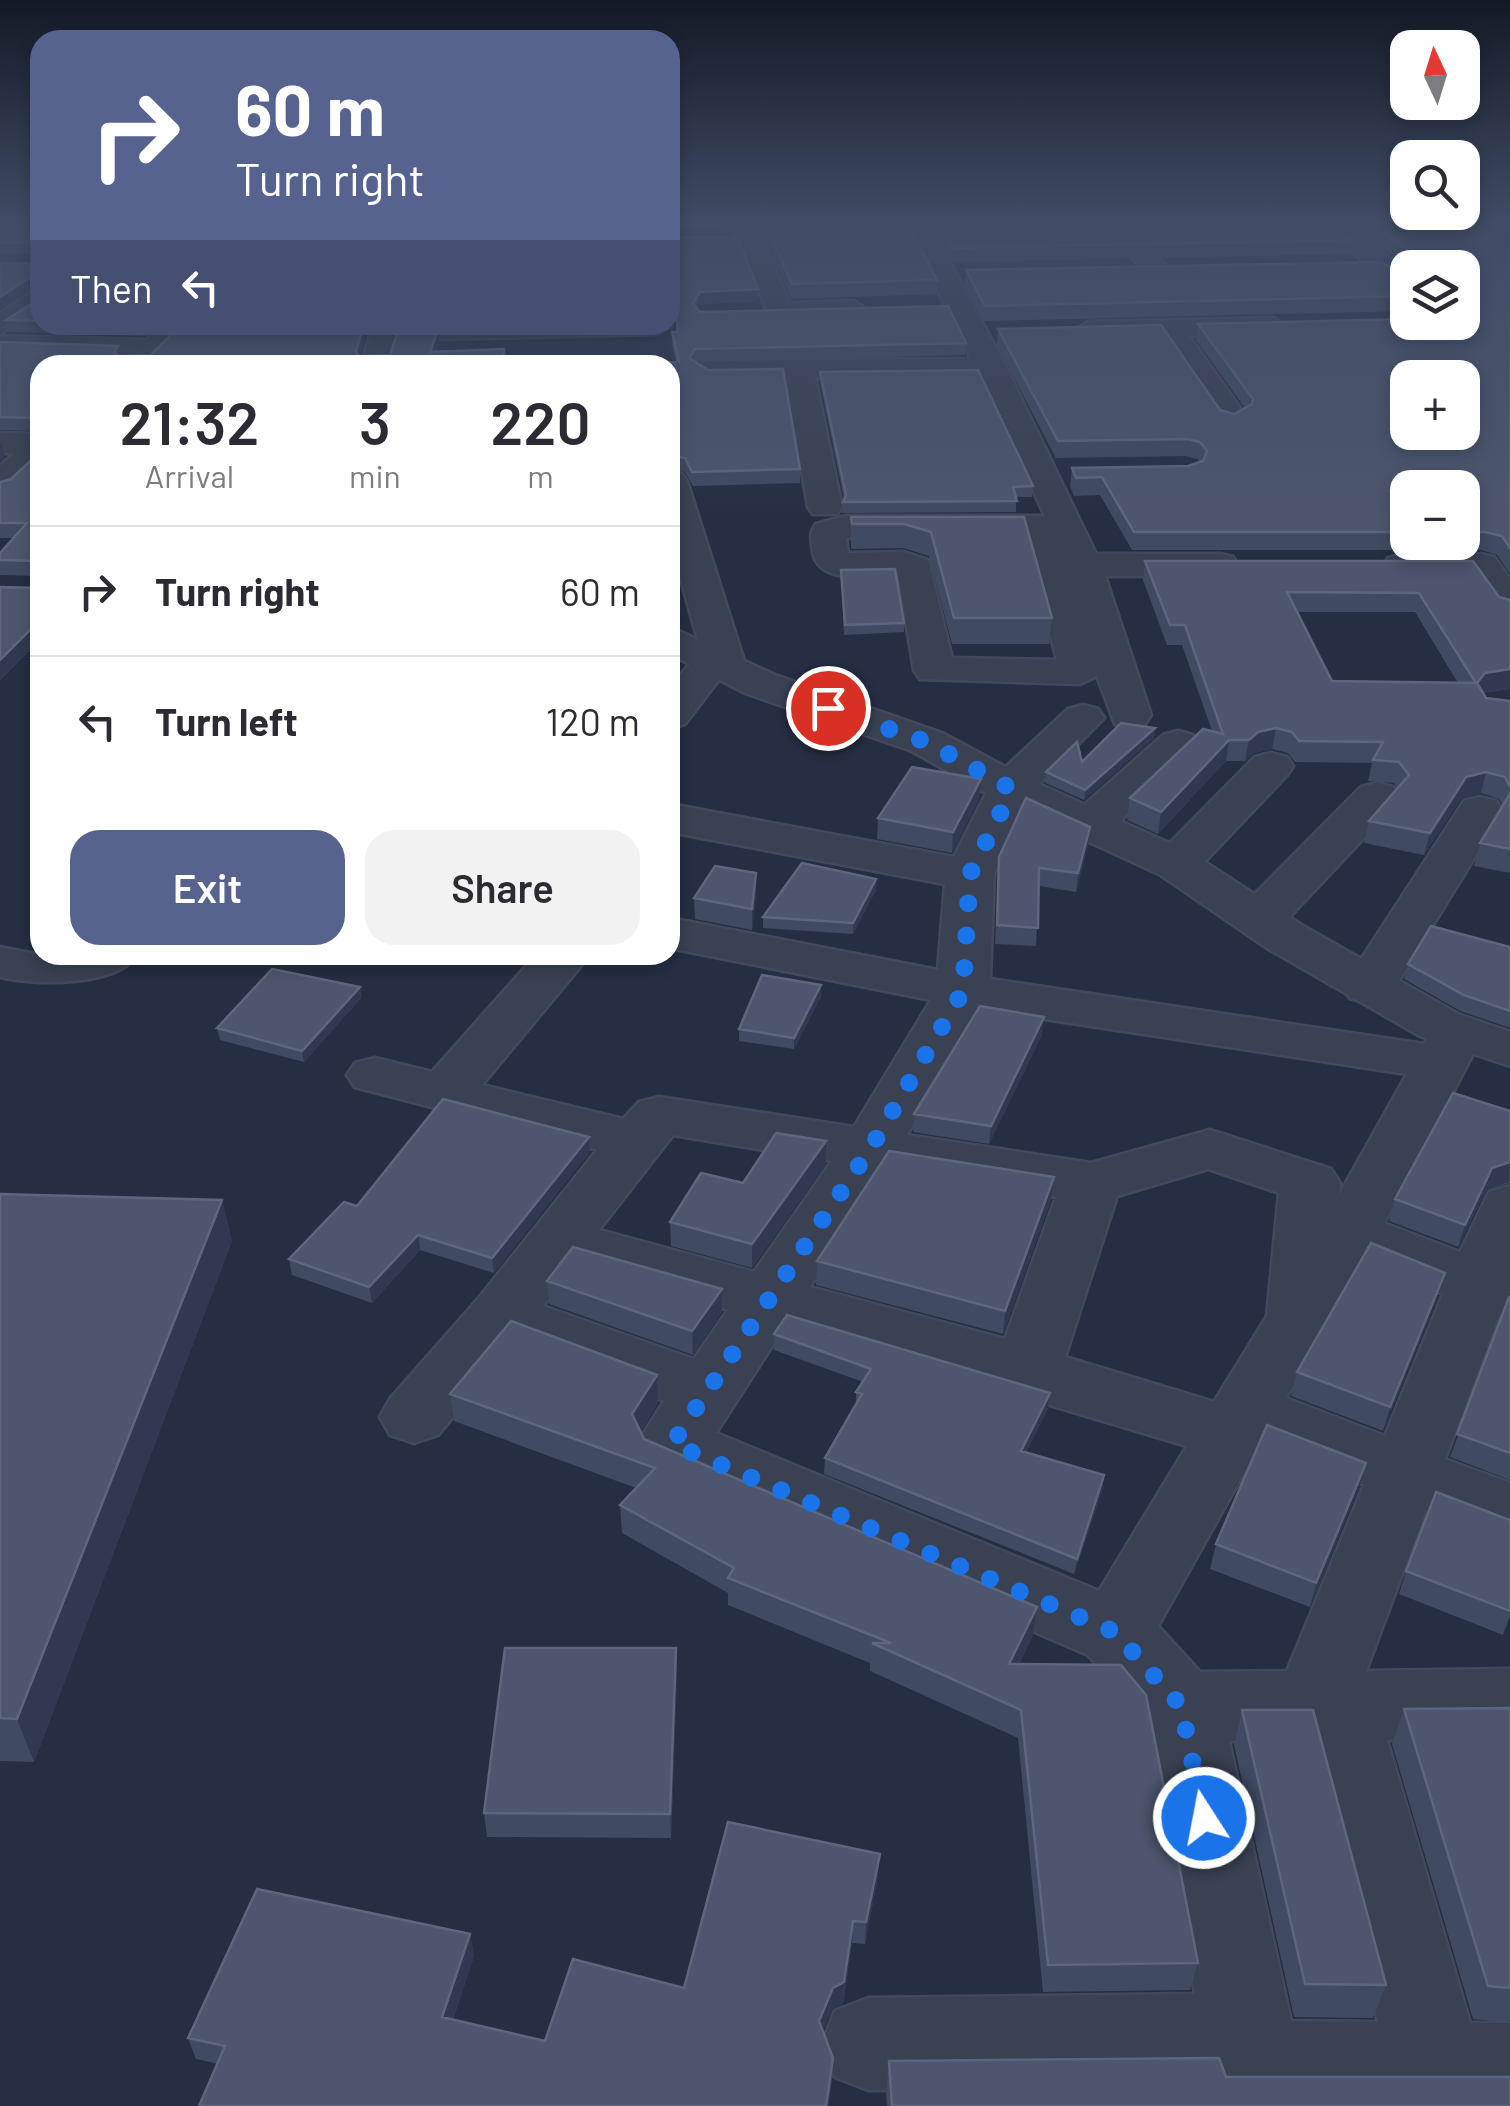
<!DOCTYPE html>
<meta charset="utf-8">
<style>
:root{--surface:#fff;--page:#f2f2f3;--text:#2b2b33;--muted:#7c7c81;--line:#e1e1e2;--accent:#56638e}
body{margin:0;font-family:Barlow,sans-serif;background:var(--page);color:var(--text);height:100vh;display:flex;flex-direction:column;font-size:38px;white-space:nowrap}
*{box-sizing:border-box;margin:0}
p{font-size:32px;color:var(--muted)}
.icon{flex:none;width:55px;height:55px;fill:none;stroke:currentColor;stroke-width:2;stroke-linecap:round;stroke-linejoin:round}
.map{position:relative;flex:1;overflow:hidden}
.details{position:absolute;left:30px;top:355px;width:650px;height:610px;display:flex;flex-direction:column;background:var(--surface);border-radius:30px;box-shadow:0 5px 15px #0003}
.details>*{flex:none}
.banner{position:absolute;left:30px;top:30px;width:650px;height:305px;border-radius:30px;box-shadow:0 5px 15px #0003;background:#56638e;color:#fff;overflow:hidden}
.needle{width:65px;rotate:356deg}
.controls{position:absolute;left:1390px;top:30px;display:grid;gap:20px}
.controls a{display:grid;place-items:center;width:90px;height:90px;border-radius:20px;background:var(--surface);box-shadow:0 5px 15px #0003;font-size:50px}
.pin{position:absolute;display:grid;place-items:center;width:85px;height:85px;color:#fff;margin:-42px;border:5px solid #fff;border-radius:50%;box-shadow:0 2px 10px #0007}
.me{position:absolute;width:110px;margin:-55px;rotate:349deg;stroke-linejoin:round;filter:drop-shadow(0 0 8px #0008)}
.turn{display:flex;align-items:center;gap:35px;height:210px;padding:0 40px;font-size:45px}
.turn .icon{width:130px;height:130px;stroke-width:2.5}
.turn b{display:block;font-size:70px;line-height:85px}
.then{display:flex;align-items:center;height:95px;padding:0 40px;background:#0003;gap:20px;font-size:38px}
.eta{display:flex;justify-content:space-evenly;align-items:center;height:170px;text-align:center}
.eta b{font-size:60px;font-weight:600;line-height:70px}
.button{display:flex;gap:20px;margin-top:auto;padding:20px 40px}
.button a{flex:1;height:115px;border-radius:30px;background:var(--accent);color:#fff;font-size:40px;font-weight:600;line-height:115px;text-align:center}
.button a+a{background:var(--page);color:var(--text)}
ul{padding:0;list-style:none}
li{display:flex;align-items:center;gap:30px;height:130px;padding:0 40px;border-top:2px solid var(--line)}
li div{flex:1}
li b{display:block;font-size:38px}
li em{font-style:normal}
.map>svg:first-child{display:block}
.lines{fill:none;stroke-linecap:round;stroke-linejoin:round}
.minor-casing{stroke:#43495c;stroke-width:5}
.tertiary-casing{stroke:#43495c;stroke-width:5}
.minor{fill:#3a4153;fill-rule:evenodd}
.tertiary{fill:#3a4153;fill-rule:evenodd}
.wall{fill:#404a62;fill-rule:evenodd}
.shaded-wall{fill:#303951}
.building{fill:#4d566e;stroke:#5d667c;stroke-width:2.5;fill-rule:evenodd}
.route{stroke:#1a73e8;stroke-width:18;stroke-dasharray:0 32.4}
</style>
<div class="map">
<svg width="1510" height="2106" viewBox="0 0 1510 2106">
<rect width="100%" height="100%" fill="#252e43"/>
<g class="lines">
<g class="minor-casing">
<path id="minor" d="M723,219H748L762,237L789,303L853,301L866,309L853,317H769L738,238Z
M903,219H927L1006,367L1096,554H1220L1233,557L1238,565L1233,573L1220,576H1105L1151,715L1145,724L1130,728L1115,724L1097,676L1080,684L920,679L914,670L898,574C866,574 815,588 812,546C811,536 810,532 816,524L846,516H1045L980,376L815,378L842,507L837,514H813L808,507L786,378L708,379L693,370L708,361L971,359ZM846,538H1025L1057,660L952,658L928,560L903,552L848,553Z
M1100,219H1125L1165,265L1169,270L1165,275H1147Z
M1314,219H1340L1408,273V294L1399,292Z
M40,287V308L0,334V313Z
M1273,318L1287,326L1283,332L1189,336L1247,418L1232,427L1221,425L1161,337L1089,338L1075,330L1089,322Z
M380,325H670L671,326L657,334L397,340L389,365H361L371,332Z
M0,336L152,340L166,348L152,356L0,352Z
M0,433L40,434V454L0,453Z
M670,471L682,474L687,481L746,667L740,676L720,678L685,724L670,728V687L701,651L670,540Z
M1481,554L1494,557L1510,579V617L1497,614L1470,576L1388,574L1383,566L1388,558L1401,555Z
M1083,705L1098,709L1104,718L1030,793L994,874L990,979L1424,1044L1438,1021L1457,1017L1476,1021L1484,1033L1384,1223L1460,1252L1489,1192L1510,1186V1319L1499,1315L1445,1459L1510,1483V1542L1426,1510L1366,1671L1510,1669V1739L1387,1740L1470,2023H1510V2106H1216L1212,2087L868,2090L835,2077L822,2044L835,2011L868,1998L1195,1994L1144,1721L1088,1655L647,1463L637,1444L664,1401L513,1344L438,1435L414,1443L390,1435L380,1417L390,1399L478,1299L597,1150L355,1087L347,1075L355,1063L375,1058L432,1072L536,955H590L482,1085L623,1119L639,1102L659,1097L854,1127L931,1000L670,948V918L938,970L945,884L670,832V804L954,857L994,778L1068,709ZM979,1009L1407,1074L1339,1195L1340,1183L1331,1169L1210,1130L1091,1163L907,1135ZM673,1135L832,1161L754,1272L599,1230ZM1208,1169L1279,1193L1267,1316L1214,1402L1065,1357L1117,1196ZM886,1170L1056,1197L1005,1339L810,1287ZM1363,1262L1443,1294L1385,1436L1286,1398ZM573,1266L728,1310L694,1359L543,1306ZM785,1326L1187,1446L1099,1591L716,1433ZM1260,1444L1364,1485L1287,1671L1200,1672L1158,1626ZM1229,1741H1306L1378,2022L1291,2021Z
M1178,731L1193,735L1200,744L1193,753L1106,834L1090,838L1074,834L1067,824L1074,814L1163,735Z
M1271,753L1287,757L1293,766L1287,775L1193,874L1176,878L1159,874L1152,864L1159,854L1255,757Z
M1377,783L1393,787L1400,797L1393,807L1278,929L1260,933L1242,929L1235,918L1242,907L1361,787Z
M1480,797L1496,801L1503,811L1395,987L1388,998L1369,1003L1350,998L1343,987L1464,801Z
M0,947L40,955H137C115,987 35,985 0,977Z"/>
</g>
<g class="tertiary-casing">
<path id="tertiary" d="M162,325H192L151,365H120Z
M40,437V464L12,491L0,494V466L29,440Z
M670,627L775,675L942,733L1026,778L1193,854L1303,926L1458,1014L1510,1032V1066L1420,1036L1267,948L1159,874L994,798L912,751L745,693L670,654Z"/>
</g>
<use href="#minor" class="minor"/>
<use href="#tertiary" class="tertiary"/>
</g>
<path class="wall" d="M670,219H724V227L670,229Z
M753,219H906L937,280L936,294L791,299L765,236Z
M931,219H1328L1352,240L1350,254L953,262Z
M1346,219H1500L1510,226V574L1497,555L1481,550H1132L1100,495L1074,496L1070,486L1072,468L1188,466L1200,462L1198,459L1185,456L1056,458L997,345L998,329L1220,410L1234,414L1245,408L1196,340L1198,324L1462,322V268H1408V311L984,321L965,285L966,270H1398L1407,267ZM1408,488H1462V542H1408Z
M40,220V254L0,253V221Z
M670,237L758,301L700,304L697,309L700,312L966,343L965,355L695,362L800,469V483L693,486L685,472L670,469V365L676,362L672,344V332H677L670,274Z
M40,264V325H158L145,336L9,332L6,320L39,299Z
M181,325H365L366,335L360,356L390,355L398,331L438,330L439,343L436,351L504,349L505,365H40V640L0,680V587L39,588V576L0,575V553L14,538H0V482L11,479L39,453L40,431L0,430V342L118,346L120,356L151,355Z
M820,372L1033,486L1032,497H1016V512L842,513L844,499L820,382Z
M851,517H1024L1052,618L1049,644H952L929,556L903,548L851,549Z
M1145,561L1499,597L1510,689L1483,693L1486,698L1510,701V873L1474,866L1480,843L1503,806L1499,799L1481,793L1461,799L1424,855L1364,843L1369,821L1397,788L1394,783L1368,781L1372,763L1295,762L1288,753L1272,749L1254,753L1245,761H1226L1158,834L1127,820L1130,798L1212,731L1182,645H1167L1143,580ZM1297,612H1415L1458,683L1332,681Z
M670,563L676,602V618L670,616Z
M841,570L904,623V632L844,635Z
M1155,728L1154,738L1084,800L1045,783L1046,772L1082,762Z
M981,779L979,799L952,853L877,839L878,818Z
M1088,845L1076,892L1039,886L1036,946L995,944L999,857Z
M876,879V890L853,934L763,928V917Z
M756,894L752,930L695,919L694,898Z
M1510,947V1028L1460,1011L1404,979L1408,964Z
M821,985V997L794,1049L739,1041V1029Z
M360,987L361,998L304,1062L220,1040L217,1028Z
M1042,1035L989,1144L913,1132L914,1114Z
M1510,1111V1183L1486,1190L1458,1247L1389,1221L1395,1199Z
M826,1141V1164L752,1268L671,1246L670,1222Z
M590,1152L494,1273L420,1250L372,1303L292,1275L289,1259L357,1206Z
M1054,1177L1051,1200L1003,1334L816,1285L817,1261Z
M0,1194L222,1200L232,1241L34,1762L0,1761Z
M1445,1273L1438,1296L1383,1431L1291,1396L1297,1372Z
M547,1281L722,1289V1312L693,1355L549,1304Z
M1510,1297V1480L1450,1457Z
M774,1334L1050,1393L1048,1408L1026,1452L1104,1475L1102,1491L1074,1574L824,1474L825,1458L856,1405V1392L863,1382L774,1350Z
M450,1394L658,1403L641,1431L644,1439L1037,1607L1033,1635L1019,1664L1198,1963L1190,1990L1043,1992L1018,1738L870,1671V1663L728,1605V1593L622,1533L620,1505L636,1488L454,1421Z
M1359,1487L1310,1607L1210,1569L1216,1544Z
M1510,1520V1616L1503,1635L1399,1594L1406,1571Z
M676,1648L677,1672L671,1838L487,1837L484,1813Z
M1510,1708V2023L1473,2019L1392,1744L1404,1709Z
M1242,1710L1386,1985L1373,2018L1294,2017L1234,1745Z
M878,1876L865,1944L852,1943L843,2004L832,2010L823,2031L832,2079L828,2106H199L218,2064L196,2059L188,2038L470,1934L474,1956L453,2019L545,2041L684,1988Z
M889,2061L1226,2077L1510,2106H887L886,2094Z"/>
<path class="shaded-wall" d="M38,272L40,284L0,310V297Z
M758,289V301L700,304L694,316L693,304L700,292Z
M143,325H158L145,336Z
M364,325L366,335L357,364L356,351Z
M438,330L439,343L431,364L430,352Z
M1,443L5,457L0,462V444Z
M40,620V640L0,680V660Z
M1510,669V689L1480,693L1477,683L1485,673Z
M1155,728L1154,738L1084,800L1085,790Z
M1276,728L1272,749L1254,753L1245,761L1249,740L1258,732Z
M1229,740L1226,761L1158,834L1161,812Z
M1486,772L1481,793L1461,799L1424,855L1430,833L1466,777Z
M981,779L979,799L952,853L953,832Z
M1090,827L1088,845L1076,892L1078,873Z
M756,873V894L752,930V909Z
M876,879V890L853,934V923Z
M821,985V997L794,1049V1038Z
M360,987L361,998L304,1062L302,1051Z
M1044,1017L1042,1035L989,1144L991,1126Z
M589,1137L590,1152L494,1273L492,1258Z
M826,1141V1164L752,1268V1244Z
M1510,1162L1509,1182L1486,1190L1458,1247L1465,1225L1492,1168Z
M1054,1177L1051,1200L1003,1334L1005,1311Z
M222,1200L232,1241L34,1762L17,1719Z
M418,1235L420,1250L372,1303L369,1287Z
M1445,1273L1438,1296L1383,1431L1390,1407Z
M722,1289V1312L693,1355L692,1331Z
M657,1375L658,1403L634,1442L632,1414Z
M1050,1393L1048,1408L1019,1466L1021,1451Z
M1366,1463L1359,1487L1310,1607L1316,1583Z
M1104,1475L1102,1491L1074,1574L1077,1559Z
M1037,1607L1033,1635L1005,1692L1009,1664Z
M676,1648L677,1672L671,1838L670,1814Z
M880,1854L878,1876L865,1944L866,1922Z
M853,1921L852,1943L843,2004L832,2010L818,2043L819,2021Z
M470,1934L474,1956L446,2038L442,2017Z
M833,2058L828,2106H826Z"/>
<path class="building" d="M763,219H906L937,280L792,284Z
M939,219H1328L1352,240L954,248Z
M1366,219H1500L1510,226V548L1502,536L1485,532H1462V488H1408V532H1134L1102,477L1076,478L1072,468L1188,466L1203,461L1207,451L1200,442L1187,439L1058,441L998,329L1161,325L1220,410L1234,414L1252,404L1253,399L1198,324L1408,319V322H1462V312L1466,310L1467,304H1462V268H1408V296L985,306L966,270L1380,262L1398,270L1409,266L1414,259L1409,251ZM1408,378H1462V432H1408Z
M40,220V243L0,242V221Z
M670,237L738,238L758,289L700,292L693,304L700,312L948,306L966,343L695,349L689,358L708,370L783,369L800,469L692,472L685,458L670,455V365H515L679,362L672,332H678L670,265Z
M0,263L40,264V321L6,320L39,299L38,272L0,297Z
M181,325H364L356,351L359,356L390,355L398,331L438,330L430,352L504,349L505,365H40V620L0,660V587L39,588V561L0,560V553L27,523H0V482L11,479L39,453L40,418L0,417V342L118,346L114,352L118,356L151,355Z
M978,370L1033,486L1013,487L1017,501L843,502L846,495L820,372Z
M851,517H1024L1052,618H954L931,532L904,524H852Z
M1145,561H1473L1499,597L1510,600V669L1485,673L1477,683L1486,698L1510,701V787L1505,777L1486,772L1466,777L1430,833L1369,821L1409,775L1399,762L1373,760L1383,742L1299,741L1292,732L1276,728L1258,732L1249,740H1229L1161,812L1130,798L1203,729L1223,734L1185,625H1170ZM1287,592L1419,593L1476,683L1332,681Z
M670,563L676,602L670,601Z
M895,569L904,623L845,625L841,570Z
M1121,723L1155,728L1085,790L1046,772L1077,742L1082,762Z
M912,767L981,779L953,832L878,818Z
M1510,794V849L1480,843Z
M1026,798L1090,827L1078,873L1039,868L1038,928L997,925L999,857Z
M802,863L876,879L853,923L763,917Z
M715,866L756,873L752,909L694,898Z
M1431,926L1510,947V1011L1464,995L1408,964Z
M272,969L360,987L302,1051L217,1028Z
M762,975L821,985L794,1038L739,1029Z
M980,1006L1044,1017L991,1126L914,1114Z
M1453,1093L1510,1111V1162L1492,1168L1465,1225L1395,1199Z
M443,1099L589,1137L492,1258L418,1235L369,1287L289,1259L344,1202L357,1206Z
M776,1133L826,1141L752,1244L670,1222L701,1173L743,1183Z
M889,1151L1054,1177L1005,1311L817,1261Z
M0,1194L222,1200L17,1719L0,1718Z
M1371,1243L1445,1273L1390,1407L1297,1372Z
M573,1247L722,1289L692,1331L547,1281Z
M1509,1297H1510V1453L1457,1434Z
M787,1315L1050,1393L1021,1451L1104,1475L1077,1559L825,1458L862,1394L856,1392L871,1369L774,1334Z
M511,1321L657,1375L632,1414L644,1439L1037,1607L1009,1664L1121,1665L1146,1695L1198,1963L1048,1965L1021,1710L872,1643H891L728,1578L734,1568L620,1505L655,1468L450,1394Z
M1267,1425L1366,1463L1316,1583L1216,1544Z
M1436,1492L1510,1520V1611L1406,1571Z
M505,1648H676L670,1814L484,1813Z
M1510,1708V1988L1488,1986L1404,1709Z
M1242,1710H1313L1386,1985L1305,1984Z
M728,1822L880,1854L866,1922L853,1921L844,1982L833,1988L819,2021L833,2058L826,2106H199L225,2046L188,2038L257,1889L470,1934L442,2017L545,2041L573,1959L684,1988Z
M1219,2058L1226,2077H1510V2106H892L889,2061Z"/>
<linearGradient id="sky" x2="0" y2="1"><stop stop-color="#141925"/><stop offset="0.43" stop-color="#404c66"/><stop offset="1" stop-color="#404c66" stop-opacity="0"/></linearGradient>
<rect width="1510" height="514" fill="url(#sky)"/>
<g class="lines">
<path class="route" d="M828,708L927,742L1010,788L1008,798L970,874L963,991L872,1146L672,1444L1115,1632L1181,1706L1204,1818"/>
</g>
</svg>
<div class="controls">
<a><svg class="needle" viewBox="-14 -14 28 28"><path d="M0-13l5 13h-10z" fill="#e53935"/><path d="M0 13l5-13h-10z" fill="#7c7c81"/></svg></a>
<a><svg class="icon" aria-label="search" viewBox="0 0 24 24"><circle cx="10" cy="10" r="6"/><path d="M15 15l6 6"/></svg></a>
<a><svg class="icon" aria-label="layers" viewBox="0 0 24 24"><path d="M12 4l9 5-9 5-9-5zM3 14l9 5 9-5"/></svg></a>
<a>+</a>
<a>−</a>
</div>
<div class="pin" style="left:828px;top:708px;background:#d93025"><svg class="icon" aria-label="arrive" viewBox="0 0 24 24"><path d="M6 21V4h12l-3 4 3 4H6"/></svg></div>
<svg class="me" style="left:1204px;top:1818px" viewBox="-20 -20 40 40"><circle r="17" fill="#1a73e8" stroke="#fff" stroke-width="3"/><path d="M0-11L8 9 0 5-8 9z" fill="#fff"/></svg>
<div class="banner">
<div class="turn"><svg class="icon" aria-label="right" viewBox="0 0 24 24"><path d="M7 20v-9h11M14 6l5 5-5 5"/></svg><div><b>60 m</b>Turn right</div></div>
<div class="then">Then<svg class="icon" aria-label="left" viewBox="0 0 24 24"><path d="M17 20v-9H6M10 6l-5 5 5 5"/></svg></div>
</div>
<section class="details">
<div class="eta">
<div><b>21:32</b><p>Arrival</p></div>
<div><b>3</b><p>min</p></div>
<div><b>220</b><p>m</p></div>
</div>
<ul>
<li><svg class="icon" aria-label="right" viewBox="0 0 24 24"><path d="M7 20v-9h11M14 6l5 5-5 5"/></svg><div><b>Turn right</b></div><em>60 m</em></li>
<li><svg class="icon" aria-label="left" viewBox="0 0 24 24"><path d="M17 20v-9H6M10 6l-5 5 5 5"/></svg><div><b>Turn left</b></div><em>120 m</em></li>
</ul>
<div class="button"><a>Exit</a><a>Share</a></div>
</section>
</div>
